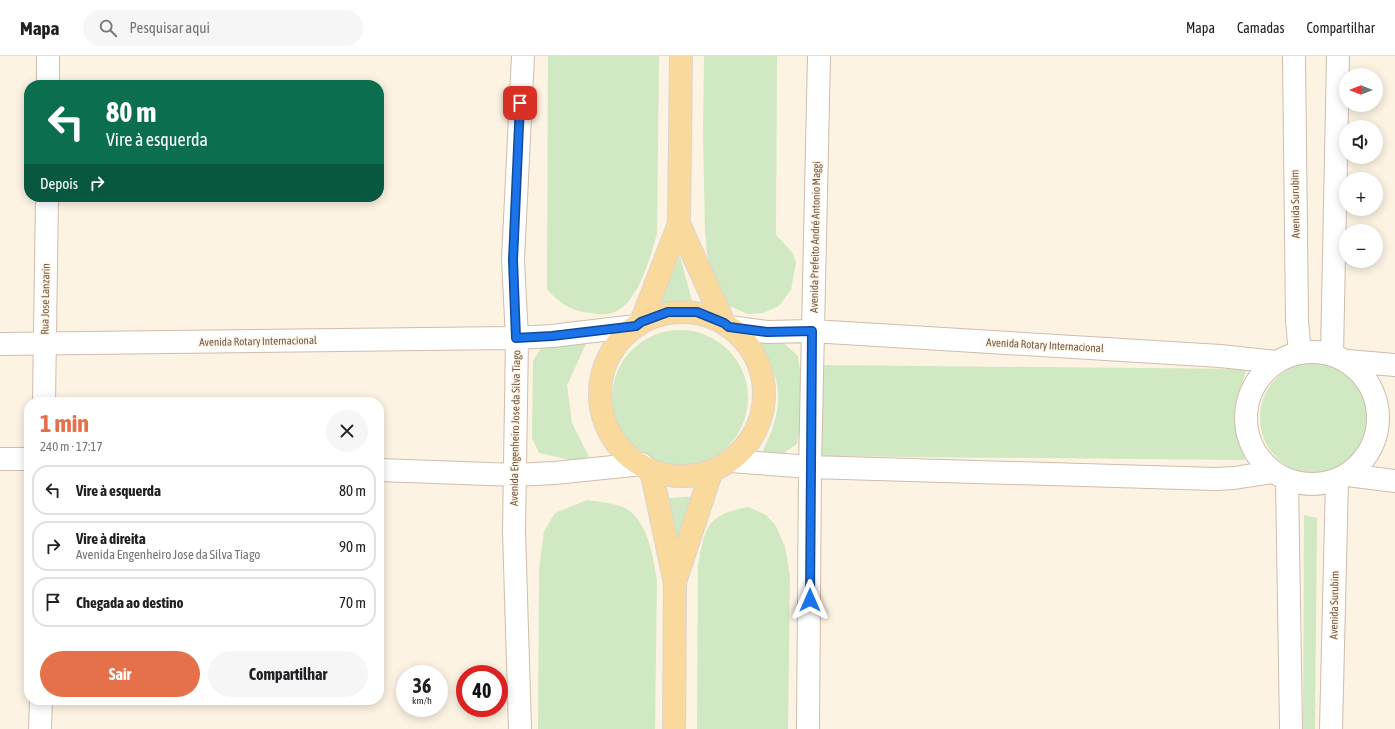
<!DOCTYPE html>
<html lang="pt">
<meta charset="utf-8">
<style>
:root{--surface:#fff;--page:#f6f6f6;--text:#202124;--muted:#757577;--line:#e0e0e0;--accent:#e4714a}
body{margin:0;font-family:"Asap Condensed",sans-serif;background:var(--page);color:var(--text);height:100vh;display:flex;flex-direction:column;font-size:15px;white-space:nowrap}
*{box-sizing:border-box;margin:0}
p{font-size:13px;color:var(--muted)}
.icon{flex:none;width:22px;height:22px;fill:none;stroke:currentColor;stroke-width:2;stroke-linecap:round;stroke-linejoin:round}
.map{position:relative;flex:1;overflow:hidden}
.panel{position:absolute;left:24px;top:341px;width:360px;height:308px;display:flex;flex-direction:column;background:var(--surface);border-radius:16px;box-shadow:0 2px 10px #0003}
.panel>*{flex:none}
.guide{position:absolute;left:24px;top:24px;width:360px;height:122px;border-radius:16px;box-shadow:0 2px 10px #0003;background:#0b6e4f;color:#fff;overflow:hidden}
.needle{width:26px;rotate:270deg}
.controls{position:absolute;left:1339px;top:12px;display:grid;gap:8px}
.controls a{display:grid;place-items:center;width:44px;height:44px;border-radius:50%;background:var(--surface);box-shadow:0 2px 10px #0003;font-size:20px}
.speed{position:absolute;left:396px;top:609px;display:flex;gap:8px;font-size:20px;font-weight:700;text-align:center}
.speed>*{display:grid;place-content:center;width:52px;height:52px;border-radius:50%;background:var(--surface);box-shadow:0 2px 10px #0003;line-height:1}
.speed small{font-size:10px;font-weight:400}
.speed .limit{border:6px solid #d22;background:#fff;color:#111}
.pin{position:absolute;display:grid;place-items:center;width:34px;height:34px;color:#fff;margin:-17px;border-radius:8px;box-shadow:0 2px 6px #0006}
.me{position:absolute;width:44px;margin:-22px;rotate:0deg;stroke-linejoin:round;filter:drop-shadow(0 0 3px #0008)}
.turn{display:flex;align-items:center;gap:14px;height:84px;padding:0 16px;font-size:18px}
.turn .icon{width:52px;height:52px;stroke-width:2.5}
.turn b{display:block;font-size:28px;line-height:34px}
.then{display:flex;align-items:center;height:38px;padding:0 16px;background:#0003;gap:8px;font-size:15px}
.round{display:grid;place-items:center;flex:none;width:42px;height:42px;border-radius:21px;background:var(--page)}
.overview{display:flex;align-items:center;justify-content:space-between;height:68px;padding:0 16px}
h1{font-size:24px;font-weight:700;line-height:30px;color:var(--accent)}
.action{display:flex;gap:8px;margin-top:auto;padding:8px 16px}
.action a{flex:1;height:46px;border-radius:24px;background:var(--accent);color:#fff;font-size:16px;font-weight:700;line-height:46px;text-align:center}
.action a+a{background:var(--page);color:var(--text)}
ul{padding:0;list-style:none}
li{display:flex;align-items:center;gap:12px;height:50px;margin:0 8px 6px;padding:0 8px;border:2px solid var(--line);border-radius:16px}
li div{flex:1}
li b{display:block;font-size:15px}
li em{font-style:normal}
header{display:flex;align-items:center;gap:24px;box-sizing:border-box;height:56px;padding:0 20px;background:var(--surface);border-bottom:1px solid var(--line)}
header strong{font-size:19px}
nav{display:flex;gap:22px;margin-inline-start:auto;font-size:14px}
.search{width:280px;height:36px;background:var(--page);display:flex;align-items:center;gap:10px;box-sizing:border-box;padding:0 14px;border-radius:22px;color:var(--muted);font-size:15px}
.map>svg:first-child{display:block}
.green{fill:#d0e9c2}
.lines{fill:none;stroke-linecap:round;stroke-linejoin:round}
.minor-casing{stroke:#cfbdad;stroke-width:24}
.tertiary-casing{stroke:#cfbdad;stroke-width:24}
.primary-casing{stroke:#dbd4d0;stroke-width:24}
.minor{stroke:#fff;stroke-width:22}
.tertiary{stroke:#fff;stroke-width:22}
.primary{stroke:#f9d99c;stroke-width:22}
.route-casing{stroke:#114b97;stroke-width:10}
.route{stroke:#1a73e8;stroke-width:7}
.labels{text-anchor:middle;stroke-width:3;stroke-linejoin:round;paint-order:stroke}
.street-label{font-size:11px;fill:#735949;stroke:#fff7e9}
</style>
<header>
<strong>Mapa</strong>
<div class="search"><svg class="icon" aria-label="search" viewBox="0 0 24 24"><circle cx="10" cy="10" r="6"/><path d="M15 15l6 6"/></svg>Pesquisar aqui</div>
<nav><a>Mapa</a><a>Camadas</a><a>Compartilhar</a></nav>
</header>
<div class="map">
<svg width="1395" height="673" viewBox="0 0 1395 673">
<rect width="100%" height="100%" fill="#fcf3e3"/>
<path class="green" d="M548,0H659L657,178C650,202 636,256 607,258C602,259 596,258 592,257C572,256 559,247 547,233Z
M704,0H777L776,179L792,196L796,206L791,234L779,250L763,257L748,258L729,250L717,237L707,198L705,175L703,79Z
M680,200L692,245L659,247Z
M612 342a68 68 0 1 1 136 0a68 68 0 1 1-136 0Z
M758,281L779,283L798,300L805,350L797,388L775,403L758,405C770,380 784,352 776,324C772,309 764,295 758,281Z
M586,288L567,329L572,367L593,409L539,397L532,382L533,305L543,289Z
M1260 362a56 56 0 1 1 112 0a56 56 0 1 1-112 0Z
M814,309L1247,313L1236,344L1237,376L1245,404L815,400Z
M697,440L678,497L660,443Z
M587,444C600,446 621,447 631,456C649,472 653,501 657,524L655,673H538L539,513L544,475L555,457Z
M748,451L766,459L776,470L785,491L790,519L788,673H697L698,510C705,471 706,459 748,451Z
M1304,459L1317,462L1315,673H1303Z"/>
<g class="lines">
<g class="minor-casing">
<path id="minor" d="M48,29V0
M44,346L47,141
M40,673L41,644"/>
</g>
<g class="tertiary-casing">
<path id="tertiary" d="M1294,0L1297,265L1300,297
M729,271L767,276L812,275L1220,300L1277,306
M0,288L517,282L552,280L636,270
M1246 362a66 66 0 1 1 132 0a66 66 0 1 1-132 0Z
M1332,299L1338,0
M1347,305L1395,309
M0,403H29
M730,405L810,411L1216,423L1234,422L1272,416
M379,414L514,419L555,417L642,408
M1348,419L1395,425
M1287,424L1291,673
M520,673L514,475L517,282L513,204L523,0
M808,673L810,411L819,0
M1331,673L1337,424"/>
</g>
<g class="primary-casing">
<path id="primary" d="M679,168L724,267
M600 338a82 82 0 1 1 164 0a82 82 0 1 1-164 0Z
M641,266L679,168L681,0
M651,414L675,527L674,673
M675,526L712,414"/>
</g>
<use href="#minor" class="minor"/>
<use href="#tertiary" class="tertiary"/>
<use href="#primary" class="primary"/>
</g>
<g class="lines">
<g class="route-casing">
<path id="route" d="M520,47L513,204L516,282L552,280L636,270L641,266L668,256H697L724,267L729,271L767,276L812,275L810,544"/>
</g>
<use href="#route" class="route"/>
</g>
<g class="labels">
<g class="street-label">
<text transform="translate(1295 148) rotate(-91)" y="4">Avenida Surubim</text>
<text transform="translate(815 181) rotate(-89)" y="4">Avenida Prefeito André Antonio Maggi</text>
<text transform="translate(45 243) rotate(-89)" y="4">Rua Jose Lanzarin</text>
<text transform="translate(258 285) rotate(-1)" y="4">Avenida Rotary Internacional</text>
<text transform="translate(1045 289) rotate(3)" y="4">Avenida Rotary Internacional</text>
<text transform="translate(515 372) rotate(-89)" y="4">Avenida Engenheiro Jose da Silva Tiago</text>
<text transform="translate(1334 549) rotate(-89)" y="4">Avenida Surubim</text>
</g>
</g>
</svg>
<div class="controls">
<a><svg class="needle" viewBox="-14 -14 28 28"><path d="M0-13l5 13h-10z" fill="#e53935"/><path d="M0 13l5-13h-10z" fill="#757577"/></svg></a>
<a><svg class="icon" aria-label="sound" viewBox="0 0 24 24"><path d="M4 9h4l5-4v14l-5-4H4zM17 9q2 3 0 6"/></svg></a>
<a>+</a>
<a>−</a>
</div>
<div class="speed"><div>36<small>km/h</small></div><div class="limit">40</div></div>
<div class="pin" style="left:520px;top:47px;background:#d93025"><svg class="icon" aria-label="arrive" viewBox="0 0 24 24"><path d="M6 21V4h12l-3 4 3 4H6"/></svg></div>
<svg class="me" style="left:810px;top:544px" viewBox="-20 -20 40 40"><path d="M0-17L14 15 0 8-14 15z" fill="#1a73e8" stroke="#fff" stroke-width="4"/></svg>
<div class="guide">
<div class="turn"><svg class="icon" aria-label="left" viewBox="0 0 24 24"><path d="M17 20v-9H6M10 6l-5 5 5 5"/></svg><div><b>80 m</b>Vire à esquerda</div></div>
<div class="then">Depois<svg class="icon" aria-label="right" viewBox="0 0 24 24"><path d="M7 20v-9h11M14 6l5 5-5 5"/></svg></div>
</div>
<section class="panel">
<div class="overview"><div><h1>1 min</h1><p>240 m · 17:17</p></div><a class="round"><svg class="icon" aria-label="close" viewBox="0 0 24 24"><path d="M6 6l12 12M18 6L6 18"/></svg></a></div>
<ul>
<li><svg class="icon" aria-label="left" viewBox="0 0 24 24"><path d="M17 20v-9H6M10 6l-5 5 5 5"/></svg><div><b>Vire à esquerda</b></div><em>80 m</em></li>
<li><svg class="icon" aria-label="right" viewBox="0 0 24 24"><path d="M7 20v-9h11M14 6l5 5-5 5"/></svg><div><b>Vire à direita</b><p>Avenida Engenheiro Jose da Silva Tiago</p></div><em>90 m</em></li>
<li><svg class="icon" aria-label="arrive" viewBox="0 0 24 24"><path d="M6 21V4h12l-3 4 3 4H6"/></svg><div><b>Chegada ao destino</b></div><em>70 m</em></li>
</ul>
<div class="action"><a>Sair</a><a>Compartilhar</a></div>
</section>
</div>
